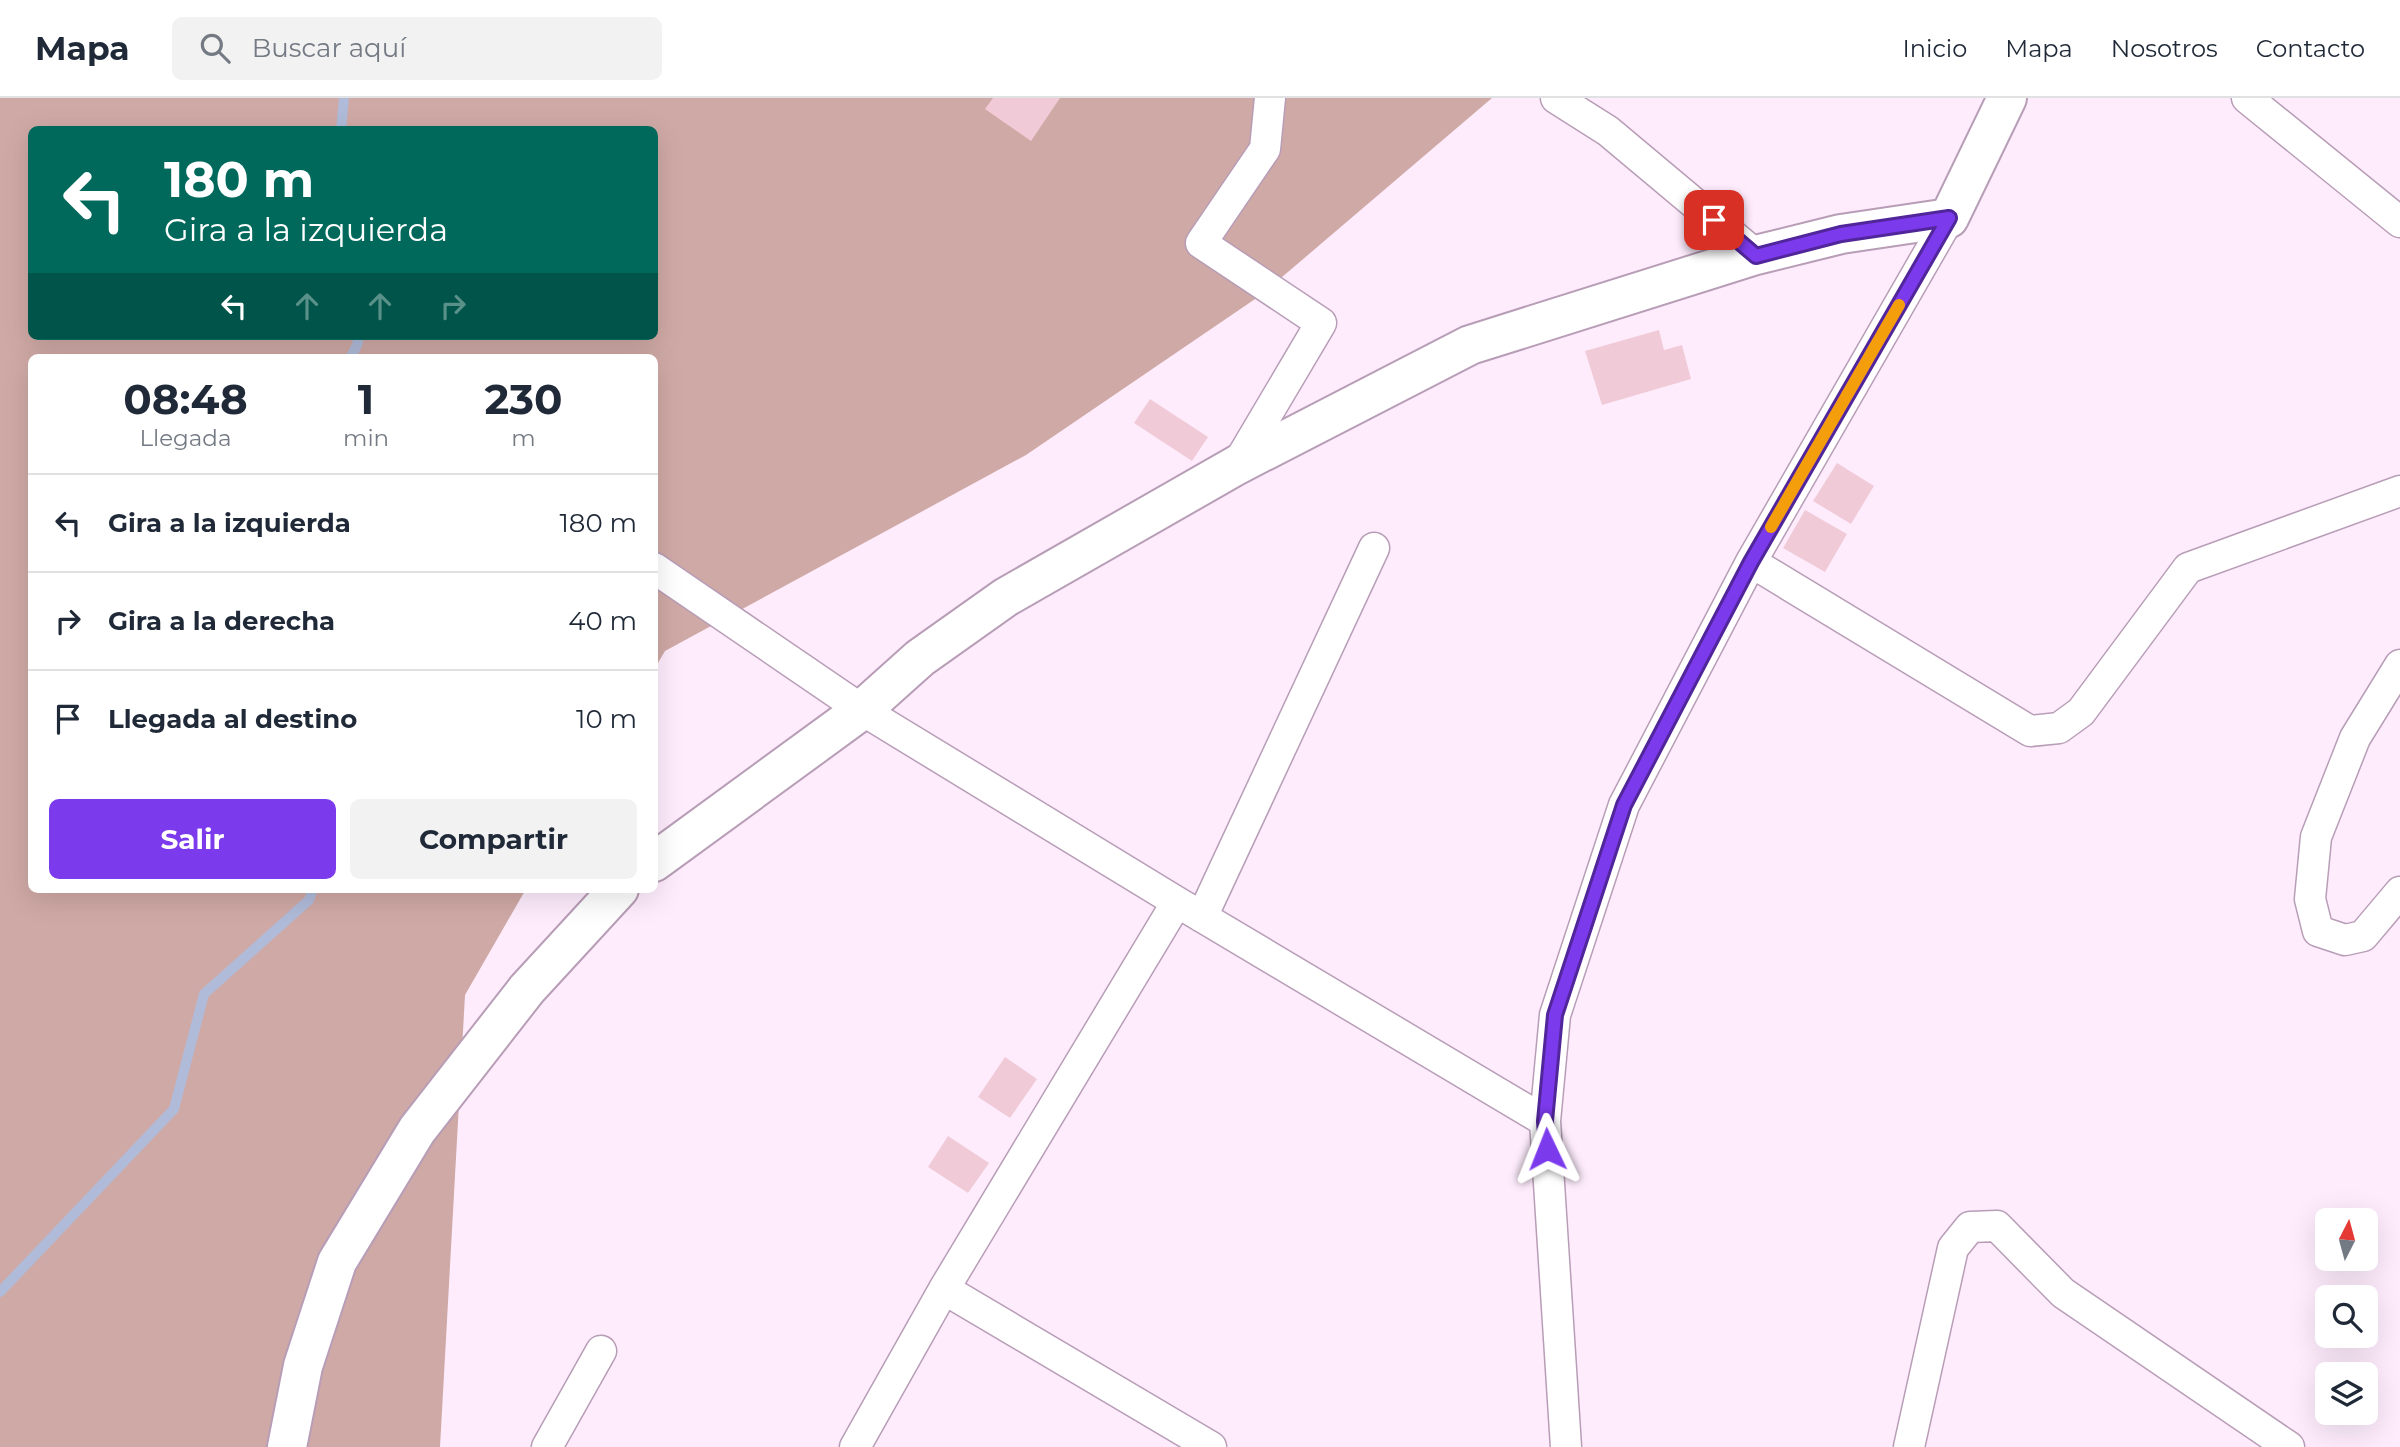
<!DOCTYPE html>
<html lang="es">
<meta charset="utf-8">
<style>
:root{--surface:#fff;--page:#f2f2f3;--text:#1f2937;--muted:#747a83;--line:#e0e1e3;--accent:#7c3aed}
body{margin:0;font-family:Montserrat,sans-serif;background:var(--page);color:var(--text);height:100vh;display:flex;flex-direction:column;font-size:26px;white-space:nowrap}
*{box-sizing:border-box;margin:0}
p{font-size:23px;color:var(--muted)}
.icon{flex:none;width:38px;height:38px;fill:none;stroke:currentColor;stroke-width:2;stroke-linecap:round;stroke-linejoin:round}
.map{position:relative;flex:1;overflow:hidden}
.sheet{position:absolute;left:28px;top:256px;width:630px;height:539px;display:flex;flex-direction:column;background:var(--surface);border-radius:10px;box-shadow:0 7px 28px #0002}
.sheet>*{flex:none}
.top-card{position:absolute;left:28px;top:28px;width:630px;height:214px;border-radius:10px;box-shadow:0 7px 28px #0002;background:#00695c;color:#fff;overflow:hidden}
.needle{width:46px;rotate:6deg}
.tools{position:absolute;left:2315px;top:1110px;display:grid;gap:14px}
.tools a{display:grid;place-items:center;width:63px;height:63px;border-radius:10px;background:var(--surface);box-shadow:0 7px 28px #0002;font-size:35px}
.pin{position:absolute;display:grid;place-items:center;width:60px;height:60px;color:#fff;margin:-30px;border-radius:14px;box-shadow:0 4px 10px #0006}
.me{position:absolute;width:77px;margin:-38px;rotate:358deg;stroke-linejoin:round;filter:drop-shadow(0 0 5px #0008)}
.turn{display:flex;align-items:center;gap:24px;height:147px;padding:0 21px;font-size:32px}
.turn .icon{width:91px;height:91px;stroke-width:2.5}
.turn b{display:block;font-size:49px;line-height:60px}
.lanes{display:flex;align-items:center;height:66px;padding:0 21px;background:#0003;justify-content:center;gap:35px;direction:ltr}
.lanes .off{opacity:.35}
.eta{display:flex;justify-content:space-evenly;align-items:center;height:119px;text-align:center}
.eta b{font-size:42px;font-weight:700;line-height:49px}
.cta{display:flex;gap:14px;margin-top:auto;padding:14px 21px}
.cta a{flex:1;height:80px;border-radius:10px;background:var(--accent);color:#fff;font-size:28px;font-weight:700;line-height:80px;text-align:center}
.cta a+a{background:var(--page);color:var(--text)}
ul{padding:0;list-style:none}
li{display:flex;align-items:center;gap:21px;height:98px;padding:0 21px;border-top:2px solid var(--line)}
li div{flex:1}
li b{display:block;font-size:26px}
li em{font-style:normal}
header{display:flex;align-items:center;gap:42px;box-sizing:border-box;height:98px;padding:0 35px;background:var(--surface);border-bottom:2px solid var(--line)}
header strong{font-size:33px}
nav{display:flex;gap:38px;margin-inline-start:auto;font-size:24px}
.search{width:490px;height:63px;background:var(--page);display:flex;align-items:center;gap:18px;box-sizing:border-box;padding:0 24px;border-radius:10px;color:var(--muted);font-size:26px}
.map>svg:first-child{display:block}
.forest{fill:#cfa9a5;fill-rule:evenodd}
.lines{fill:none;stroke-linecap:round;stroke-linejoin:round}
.stream{stroke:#b0bbd9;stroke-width:10}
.building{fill:#f0cbd7}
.street-casing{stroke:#b89db7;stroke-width:33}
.secondary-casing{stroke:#b89db7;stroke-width:42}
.street{stroke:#fff;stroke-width:30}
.secondary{stroke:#fff;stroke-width:38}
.route-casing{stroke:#51269a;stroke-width:18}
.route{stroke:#7c3aed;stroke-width:12}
.slow{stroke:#f59e0b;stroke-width:12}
</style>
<header>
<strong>Mapa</strong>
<div class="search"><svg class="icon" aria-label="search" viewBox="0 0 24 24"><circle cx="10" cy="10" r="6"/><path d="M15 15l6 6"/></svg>Buscar aquí</div>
<nav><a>Inicio</a><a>Mapa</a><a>Nosotros</a><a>Contacto</a></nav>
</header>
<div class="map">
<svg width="2400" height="1349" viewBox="0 0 2400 1349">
<rect width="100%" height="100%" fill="#feecfd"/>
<path class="forest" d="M0,0H1492L1261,197L1026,357L665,553L655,570L654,259H32V791H526L465,897L440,1349H0ZM32,32H654V238H32Z"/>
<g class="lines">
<path class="stream" d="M341,32L344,0
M351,259L358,245L357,238
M0,1194L174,1011L204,896L309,802L313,791"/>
</g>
<path class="building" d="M993,0H1060L1031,43L985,11Z
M1659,232L1664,252L1682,247L1691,281L1602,307L1585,253Z
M1150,301L1208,339L1192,363L1134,325Z
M1837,365L1874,388L1851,426L1813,403Z
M1805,412L1847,436L1825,474L1783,450Z
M1005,959L1037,981L1010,1020L978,999Z
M948,1038L989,1065L968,1095L928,1069Z"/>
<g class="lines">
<g class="street-casing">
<path id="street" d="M1556,0L1608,33L1756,157
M2247,0L2400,124
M1237,367L1321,225L1201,145L1265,51L1270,0
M1751,464L2030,633L2059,630L2081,614L2188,470L2400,393
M654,470L862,612L1177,804L1545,1023
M2400,567L2355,640L2316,739L2310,801L2318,833L2345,842L2363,838L2400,794
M1202,819L1374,450
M944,1191L1211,1349
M547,1349L601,1253
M855,1349L944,1191L1177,804
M1566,1349L1545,1023L1555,917L1624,707L1751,464L1949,120
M1909,1349L1953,1150L1970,1129L1997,1128L2063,1195L2289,1349"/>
</g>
<g class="secondary-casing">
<path id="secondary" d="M654,764L862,612L920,560L1006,499L1237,367L1470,247L1756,157L1841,136L1949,120L2007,0
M287,1349L303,1268L337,1164L417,1032L527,891L619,791"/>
</g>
<use href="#street" class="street"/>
<use href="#secondary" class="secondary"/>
</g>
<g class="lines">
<g class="route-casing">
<path id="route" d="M1547,1051L1545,1023L1555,917L1624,707L1751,464L1949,120L1841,136L1756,158L1714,122"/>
</g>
<use href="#route" class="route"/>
<path class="slow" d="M1771,429L1899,207"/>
</g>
</svg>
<div class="tools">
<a><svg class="needle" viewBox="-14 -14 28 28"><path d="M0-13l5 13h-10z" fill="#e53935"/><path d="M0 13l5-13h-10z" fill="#747a83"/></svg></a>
<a><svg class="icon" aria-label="search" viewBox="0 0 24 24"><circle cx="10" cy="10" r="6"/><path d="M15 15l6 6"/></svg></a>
<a><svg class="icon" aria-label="layers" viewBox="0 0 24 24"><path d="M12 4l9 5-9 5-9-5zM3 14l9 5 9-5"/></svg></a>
</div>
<div class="pin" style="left:1714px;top:122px;background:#d93025"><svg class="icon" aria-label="arrive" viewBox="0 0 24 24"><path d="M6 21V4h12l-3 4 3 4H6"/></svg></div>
<svg class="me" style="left:1547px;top:1051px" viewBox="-20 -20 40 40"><path d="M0-17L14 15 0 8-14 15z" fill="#7c3aed" stroke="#fff" stroke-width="4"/></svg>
<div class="top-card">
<div class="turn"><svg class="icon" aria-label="left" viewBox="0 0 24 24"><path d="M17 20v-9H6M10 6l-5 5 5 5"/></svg><div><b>180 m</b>Gira a la izquierda</div></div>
<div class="lanes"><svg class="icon" aria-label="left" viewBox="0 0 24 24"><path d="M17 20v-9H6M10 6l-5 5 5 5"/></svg><svg class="icon off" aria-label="ahead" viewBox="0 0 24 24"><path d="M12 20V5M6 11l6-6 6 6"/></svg><svg class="icon off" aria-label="ahead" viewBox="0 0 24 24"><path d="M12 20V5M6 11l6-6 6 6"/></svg><svg class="icon off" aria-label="right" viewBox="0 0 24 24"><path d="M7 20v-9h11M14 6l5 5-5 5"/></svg></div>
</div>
<section class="sheet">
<div class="eta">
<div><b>08:48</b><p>Llegada</p></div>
<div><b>1</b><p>min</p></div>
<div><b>230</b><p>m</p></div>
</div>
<ul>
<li><svg class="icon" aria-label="left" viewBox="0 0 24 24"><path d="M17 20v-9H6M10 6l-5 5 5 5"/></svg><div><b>Gira a la izquierda</b></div><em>180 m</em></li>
<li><svg class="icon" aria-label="right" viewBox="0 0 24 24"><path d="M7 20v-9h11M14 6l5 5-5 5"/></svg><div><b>Gira a la derecha</b></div><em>40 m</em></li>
<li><svg class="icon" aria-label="arrive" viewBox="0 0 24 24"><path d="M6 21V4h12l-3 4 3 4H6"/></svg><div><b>Llegada al destino</b></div><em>10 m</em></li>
</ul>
<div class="cta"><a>Salir</a><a>Compartir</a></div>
</section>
</div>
